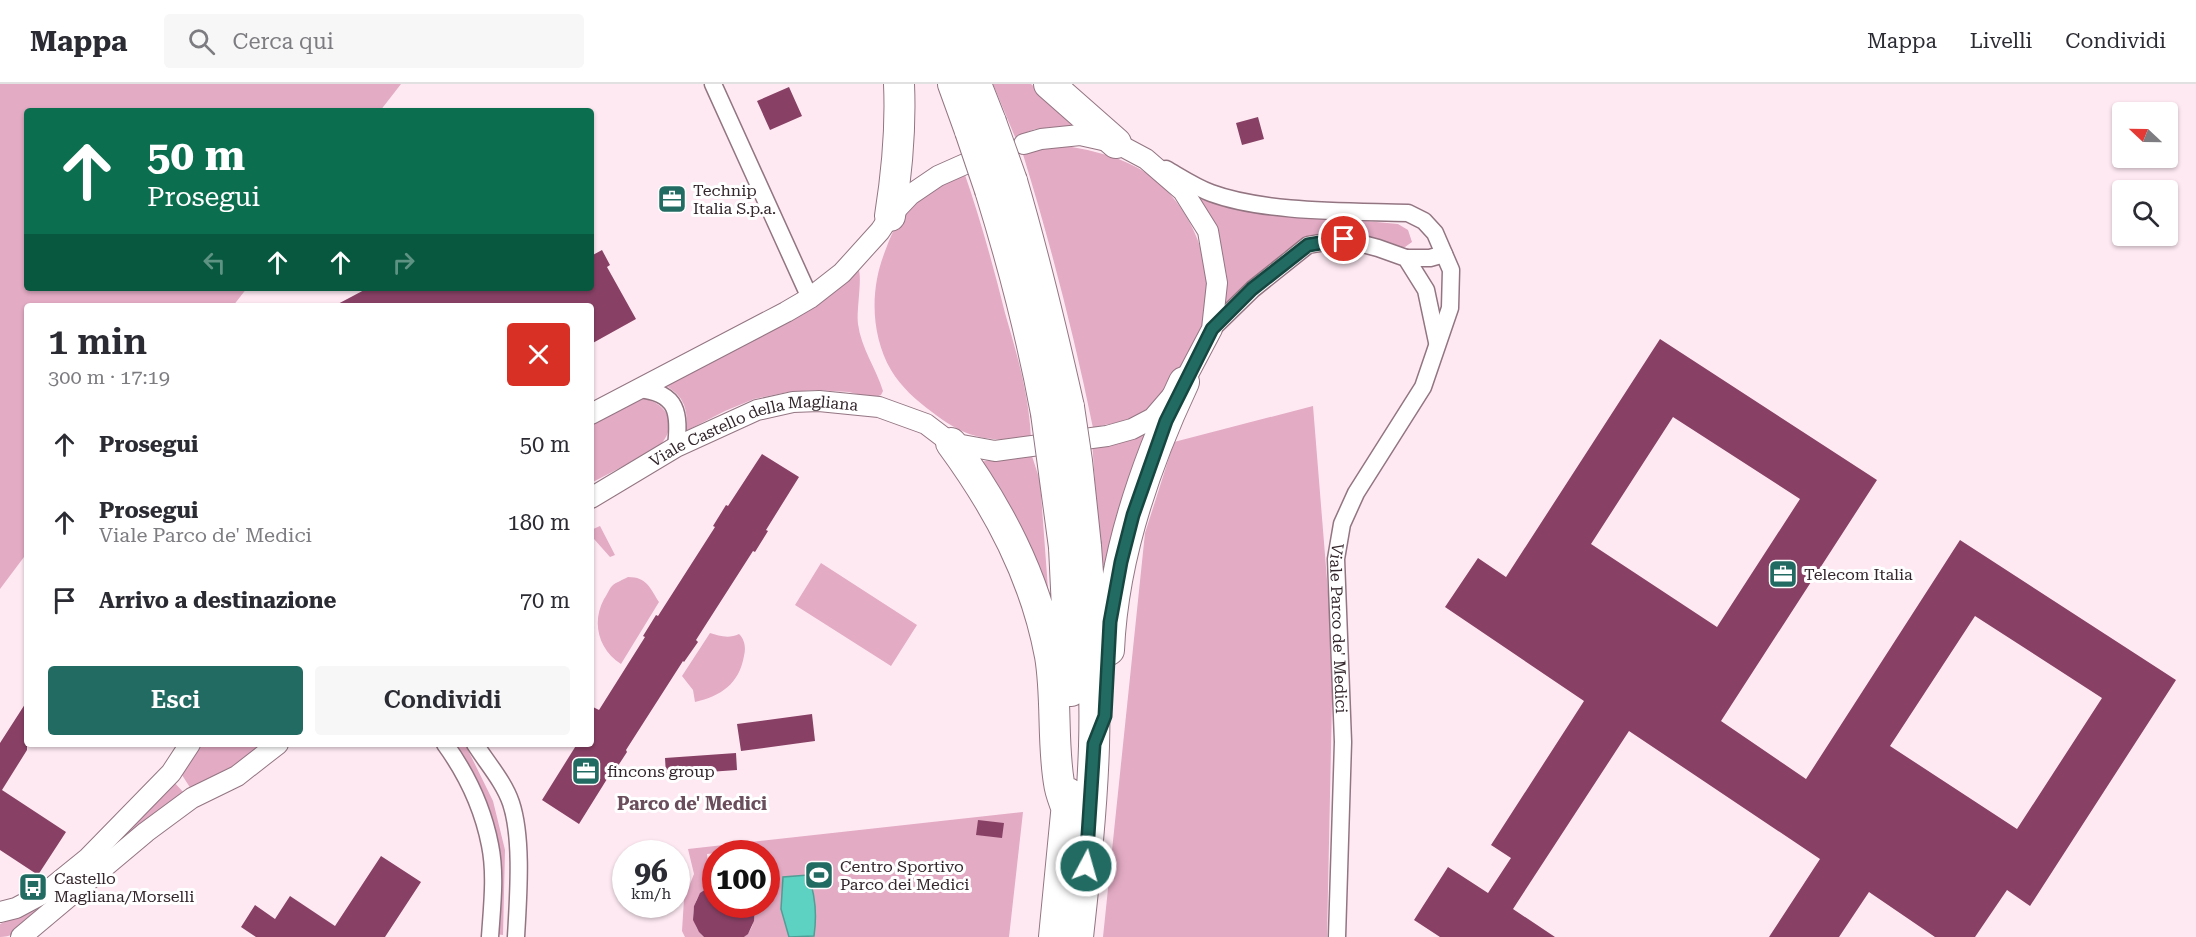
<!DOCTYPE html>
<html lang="it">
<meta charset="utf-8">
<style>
:root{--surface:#fff;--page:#f7f7f7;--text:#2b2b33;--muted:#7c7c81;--line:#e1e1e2;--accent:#226b62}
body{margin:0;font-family:"Roboto Serif",serif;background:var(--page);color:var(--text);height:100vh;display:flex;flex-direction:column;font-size:22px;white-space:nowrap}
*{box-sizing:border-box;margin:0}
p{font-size:20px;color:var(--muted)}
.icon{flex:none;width:33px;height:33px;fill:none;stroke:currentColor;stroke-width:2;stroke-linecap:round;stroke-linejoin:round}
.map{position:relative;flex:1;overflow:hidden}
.side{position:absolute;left:24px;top:219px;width:570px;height:444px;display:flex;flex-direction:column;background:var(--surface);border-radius:6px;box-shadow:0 2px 4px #0004}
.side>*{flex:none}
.top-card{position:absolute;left:24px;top:24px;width:570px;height:183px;border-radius:6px;box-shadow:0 2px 4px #0004;background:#0b6e4f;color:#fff;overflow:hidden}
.needle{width:39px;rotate:292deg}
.tools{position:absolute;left:2112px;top:18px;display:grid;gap:12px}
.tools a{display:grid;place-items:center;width:66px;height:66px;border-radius:6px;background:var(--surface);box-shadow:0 2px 4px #0004;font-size:30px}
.speed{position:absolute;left:612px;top:756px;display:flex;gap:12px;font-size:30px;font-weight:700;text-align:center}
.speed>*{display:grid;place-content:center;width:78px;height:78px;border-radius:50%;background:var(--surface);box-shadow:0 2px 4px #0004;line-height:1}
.speed small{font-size:15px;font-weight:400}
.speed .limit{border:9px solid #d22;background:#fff;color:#111}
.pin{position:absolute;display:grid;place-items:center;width:51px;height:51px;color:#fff;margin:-26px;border:3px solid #fff;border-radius:50%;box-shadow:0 2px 6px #0007}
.me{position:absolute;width:66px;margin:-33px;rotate:6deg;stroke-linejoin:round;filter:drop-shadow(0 0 4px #0008)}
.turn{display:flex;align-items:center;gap:21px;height:126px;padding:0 24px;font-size:27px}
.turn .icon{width:78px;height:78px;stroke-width:2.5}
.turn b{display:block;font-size:42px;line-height:51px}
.lanes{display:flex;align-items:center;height:57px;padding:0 24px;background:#0003;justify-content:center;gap:30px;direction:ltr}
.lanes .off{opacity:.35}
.round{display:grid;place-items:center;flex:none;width:63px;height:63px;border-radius:6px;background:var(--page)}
.overview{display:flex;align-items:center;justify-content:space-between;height:102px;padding:0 24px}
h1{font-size:36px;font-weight:600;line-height:45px}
.button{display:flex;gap:12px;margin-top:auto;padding:12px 24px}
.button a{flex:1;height:69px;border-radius:6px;background:var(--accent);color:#fff;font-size:24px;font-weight:600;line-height:69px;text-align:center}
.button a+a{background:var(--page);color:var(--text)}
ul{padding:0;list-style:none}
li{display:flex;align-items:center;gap:18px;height:78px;padding:0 24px}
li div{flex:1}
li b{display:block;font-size:22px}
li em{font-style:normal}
header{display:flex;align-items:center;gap:36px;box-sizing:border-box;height:84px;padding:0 30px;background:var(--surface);border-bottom:2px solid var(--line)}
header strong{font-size:28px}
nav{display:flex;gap:33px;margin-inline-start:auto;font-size:21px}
.search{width:420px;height:54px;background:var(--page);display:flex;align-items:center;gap:15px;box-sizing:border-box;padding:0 21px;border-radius:6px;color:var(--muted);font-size:22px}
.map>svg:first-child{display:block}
.green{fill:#e3abc4}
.water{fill:#5dd1c2;stroke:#509e95;stroke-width:1.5}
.building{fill:#884165;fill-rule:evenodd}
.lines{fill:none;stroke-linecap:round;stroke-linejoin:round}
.minor-casing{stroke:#937582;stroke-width:19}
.tertiary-casing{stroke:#937582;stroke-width:22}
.motorway-casing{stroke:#937582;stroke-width:32}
.minor{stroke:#fff;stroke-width:16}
.tertiary{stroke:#fff;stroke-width:20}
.motorway{stroke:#fff;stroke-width:30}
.motorway-bridge-casing{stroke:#937582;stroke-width:32;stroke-linecap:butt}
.motorway-bridge{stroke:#fff;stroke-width:30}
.route-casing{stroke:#164640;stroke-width:15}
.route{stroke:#226b62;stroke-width:10}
.labels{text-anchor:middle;stroke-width:6;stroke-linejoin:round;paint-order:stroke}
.poi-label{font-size:16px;fill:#33262c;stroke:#fff;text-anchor:start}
.street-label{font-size:16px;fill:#33262c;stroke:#fff}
.neighbourhood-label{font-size:18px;font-weight:bold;fill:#6a4e5b;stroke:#fff}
</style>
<header>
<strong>Mappa</strong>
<div class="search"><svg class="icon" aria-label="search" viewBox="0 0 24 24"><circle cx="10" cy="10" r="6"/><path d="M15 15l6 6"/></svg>Cerca qui</div>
<nav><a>Mappa</a><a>Livelli</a><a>Condividi</a></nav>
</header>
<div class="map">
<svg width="2196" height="853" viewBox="0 0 2196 853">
<rect width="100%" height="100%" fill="#fee9f2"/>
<path class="green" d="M0,0H401L380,27H27V204H247L233,222H27V469L0,505Z
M993,0H1031L1077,41L1035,45L1015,53Z
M1056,60C1084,65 1113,70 1138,84C1186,111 1216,175 1205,228C1201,251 1191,271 1178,290C1170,303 1154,322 1141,330C1129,337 1106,340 1093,344C1074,250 1050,158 1022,67Z
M964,88C980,134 993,181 1005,229C1017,270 1029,311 1031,354C1013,356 994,357 976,352C960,348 945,338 932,328C916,316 901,303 891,286C871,251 870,207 884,170C890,154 897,135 910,122C925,106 945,98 964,88Z
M1196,110L1322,133L1398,140L1408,146L1412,158L1405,163L1393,164L1307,157L1284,168L1225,220L1227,194L1221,163Z
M858,184C863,192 856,227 858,240C861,264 876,284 883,307L881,311L873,314L849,308L816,306L788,308L754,315L725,327L686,347C689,324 683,310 662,300Z
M635,314C667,314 682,343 656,365L591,399V337Z
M1313,322L1333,570L1327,853H1103L1145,449L1174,358Z
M1152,343L1107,479L1104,481L1101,480L1092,358Z
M1031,369L1040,397L1050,532L980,378Z
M600,442L615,471L610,473L594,455L591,446Z
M821,479L917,541L891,582L795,521Z
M628,493C647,493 650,504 659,518L621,580C599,566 591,539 604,515C607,511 609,505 612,502C616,498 623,496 628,493Z
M710,549C719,552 729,555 739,550C745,556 746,564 744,572C739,600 721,612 695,618L693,606L682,592Z
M197,660H266L236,684L191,705L182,691Z
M449,660H464L467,664L493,717L505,766L503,851L495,850V762Z
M172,696L185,710L124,759L117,753Z
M1023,728L1009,853H802L813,852V805L807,791L783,793L781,825L789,853H744C754,845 756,832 753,821L766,820V770L734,769L733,767L707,770L710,796H715V800C692,807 686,837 704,853H685L682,847L684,815L694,790L688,765Z
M44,821C33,836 20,853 0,853V840Z"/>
<path class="water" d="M808,791C816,812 817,831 814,852L789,853L781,825L783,793Z"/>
<path class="building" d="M789,3L802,32L770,46L757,17Z
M1258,33L1264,55L1242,61L1236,39Z
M602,166L610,181L607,183L636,235L591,260V222H334L368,204H591V172Z
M1660,255L1877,396L1721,637L1806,695L1960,456L2176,596L2030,822L2007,806L1975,853H1935L1869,808L1839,853H1769L1820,775L1629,647L1513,825L1555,853H1440L1414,836L1448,783L1488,809L1511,774L1491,761L1584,617L1445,523L1478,474L1506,493ZM1673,333L1800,415L1717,543L1591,460ZM1975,532L2102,614L2017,745L1890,662Z
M762,370L799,393L766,446L768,447L755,468L753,467L696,556L698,558L684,578L683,577L626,666L627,668L614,688L612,687L579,740L542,716L577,660H591V622L599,626L645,553L643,552L656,531L658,532L715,443L713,442L726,421L728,422Z
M27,617V666L2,706L66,748L38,791L0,766V659Z
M812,630L815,657L741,667L737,640Z
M736,669L737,686L666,691L665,674Z
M978,736L1004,739L1002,754L976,751Z
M381,772L421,798L385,853H256L241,843L255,821L275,835L290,812L335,842Z
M716,798V820H755L754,837L748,850L744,853H704L699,848L693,836L694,822L700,809Z"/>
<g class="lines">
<g class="minor-casing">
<g id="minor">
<path d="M713,0L810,214"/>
<path id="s1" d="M1166,85C1180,93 1195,103 1211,109C1265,129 1350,127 1408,129L1424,137L1435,149L1451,186L1450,224L1423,303L1356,409L1342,440L1336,475L1343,658L1337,853"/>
<path d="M1406,174H1430L1444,170"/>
<path d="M1212,245L1253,205L1308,161L1344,155L1378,164L1406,174L1426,206L1437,258"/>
<path d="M639,305C678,309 680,329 676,363"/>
<path d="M445,660C466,689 483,725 490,761C496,790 492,823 490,853"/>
<path d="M475,660C487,679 504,698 511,719C523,755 518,815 516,853"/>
</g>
</g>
<g class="tertiary-casing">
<g id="tertiary">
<path d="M591,330L786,228L810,214L842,189L880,147L890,132L910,111L938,92L965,80"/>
<path id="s2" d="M591,414L676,363L757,326L793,318L819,317L879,323L926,340L951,359L995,367L1107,352L1132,345L1153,334L1184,298L1212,245L1217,199L1208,147L1183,107L1146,75L1116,59L1080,51L1041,55L1024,60"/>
<path d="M0,828L16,824L46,808L88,774L171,689L190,660"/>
<path d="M21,853L146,748L192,714L237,692L278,660"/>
</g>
</g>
<g class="motorway-casing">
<path id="motorway" d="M953,0L970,47
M976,0L991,38
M1049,0L1116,59
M1012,97C1034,172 1052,247 1069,323
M990,106C1013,180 1032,253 1046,329
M890,132C897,88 901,44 899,0
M951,359C998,423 1035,492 1050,572C1057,614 1052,657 1059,699C1060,709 1065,719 1068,729
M1064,463L1071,607
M1109,566C1113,474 1145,381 1184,298
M1054,853L1068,709
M1078,853C1085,789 1092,726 1094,662C1096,596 1091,528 1086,462"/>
</g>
<use href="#minor" class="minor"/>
<use href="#tertiary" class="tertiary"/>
<use href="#motorway" class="motorway"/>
<g class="motorway-bridge-casing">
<path id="motorway-bridge" d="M991,38L1012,97
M970,47L990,106
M1069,323L1077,377L1086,462
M1046,329L1064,463"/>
</g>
<use href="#motorway-bridge" class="motorway-bridge"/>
</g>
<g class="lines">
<g class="route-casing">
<path id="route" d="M1086,782L1094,660L1105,632L1110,538L1121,478L1133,431L1166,337L1212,245L1252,205L1308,161L1344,155"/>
</g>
<use href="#route" class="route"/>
</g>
<defs>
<g id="office-square" transform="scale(1.5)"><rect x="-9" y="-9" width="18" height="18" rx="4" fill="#226b62" stroke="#fff"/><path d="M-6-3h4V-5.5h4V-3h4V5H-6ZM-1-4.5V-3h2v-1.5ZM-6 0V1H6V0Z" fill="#fff"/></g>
<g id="stadium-square" transform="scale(1.5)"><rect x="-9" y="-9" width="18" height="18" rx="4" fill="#226b62" stroke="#fff"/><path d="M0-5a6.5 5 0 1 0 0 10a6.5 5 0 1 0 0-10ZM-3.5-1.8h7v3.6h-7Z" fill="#fff"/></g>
<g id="bus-square" transform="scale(1.5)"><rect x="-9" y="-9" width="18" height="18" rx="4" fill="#226b62" stroke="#fff"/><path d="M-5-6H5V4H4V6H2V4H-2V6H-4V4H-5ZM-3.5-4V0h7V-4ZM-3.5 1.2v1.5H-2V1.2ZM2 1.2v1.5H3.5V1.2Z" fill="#fff"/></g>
</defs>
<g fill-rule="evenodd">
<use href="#office-square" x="672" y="115"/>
<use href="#office-square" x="1783" y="490"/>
<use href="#office-square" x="586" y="687"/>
<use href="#stadium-square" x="819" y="791"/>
<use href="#bus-square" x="33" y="803"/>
</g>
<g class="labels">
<g class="poi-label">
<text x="693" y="112">Technip<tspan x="693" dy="18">Italia S.p.a.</tspan></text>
<text x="1804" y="496">Telecom Italia</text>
<text x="607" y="693">fincons group</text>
<text x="840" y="788">Centro Sportivo<tspan x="840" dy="18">Parco dei Medici</tspan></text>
<text x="54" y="800">Castello<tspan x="54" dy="18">Magliana/Morselli</tspan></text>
</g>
<g class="street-label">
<text dy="6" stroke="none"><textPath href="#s2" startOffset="180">Viale Castello della Magliana</textPath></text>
<text dy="6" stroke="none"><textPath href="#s1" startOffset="710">Viale Parco de' Medici</textPath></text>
</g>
<g class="neighbourhood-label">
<text x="692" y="726">Parco de' Medici</text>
</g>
</g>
</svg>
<div class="tools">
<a><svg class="needle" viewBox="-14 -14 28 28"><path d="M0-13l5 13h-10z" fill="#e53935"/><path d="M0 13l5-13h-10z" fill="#7c7c81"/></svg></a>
<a><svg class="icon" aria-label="search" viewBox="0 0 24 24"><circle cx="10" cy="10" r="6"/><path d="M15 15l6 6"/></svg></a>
</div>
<div class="speed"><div>96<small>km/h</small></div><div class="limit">100</div></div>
<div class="pin" style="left:1344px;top:155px;background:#d93025"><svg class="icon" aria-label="arrive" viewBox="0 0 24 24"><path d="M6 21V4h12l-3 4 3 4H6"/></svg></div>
<svg class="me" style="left:1086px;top:782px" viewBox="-20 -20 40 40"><circle r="17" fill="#226b62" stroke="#fff" stroke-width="3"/><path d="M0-11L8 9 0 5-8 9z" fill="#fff"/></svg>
<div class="top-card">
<div class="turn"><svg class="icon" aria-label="ahead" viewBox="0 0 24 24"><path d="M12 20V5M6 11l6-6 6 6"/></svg><div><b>50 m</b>Prosegui</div></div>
<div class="lanes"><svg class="icon off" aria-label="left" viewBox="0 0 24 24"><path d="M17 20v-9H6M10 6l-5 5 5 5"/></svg><svg class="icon" aria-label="ahead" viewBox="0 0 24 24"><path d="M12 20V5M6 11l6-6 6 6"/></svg><svg class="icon" aria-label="ahead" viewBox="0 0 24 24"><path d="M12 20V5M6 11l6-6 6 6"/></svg><svg class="icon off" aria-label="right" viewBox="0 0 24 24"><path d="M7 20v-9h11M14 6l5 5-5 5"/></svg></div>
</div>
<section class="side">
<div class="overview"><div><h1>1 min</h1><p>300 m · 17:19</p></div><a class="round" style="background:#d93025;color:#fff"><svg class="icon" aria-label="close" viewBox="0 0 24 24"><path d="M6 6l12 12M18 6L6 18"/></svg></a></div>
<ul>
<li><svg class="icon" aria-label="ahead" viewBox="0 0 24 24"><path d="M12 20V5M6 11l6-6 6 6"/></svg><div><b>Prosegui</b></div><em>50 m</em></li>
<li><svg class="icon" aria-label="ahead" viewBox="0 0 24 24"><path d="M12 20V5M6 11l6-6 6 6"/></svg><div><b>Prosegui</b><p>Viale Parco de' Medici</p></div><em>180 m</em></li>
<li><svg class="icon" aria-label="arrive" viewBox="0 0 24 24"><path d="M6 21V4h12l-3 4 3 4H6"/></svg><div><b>Arrivo a destinazione</b></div><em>70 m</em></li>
</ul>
<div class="button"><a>Esci</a><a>Condividi</a></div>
</section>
</div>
